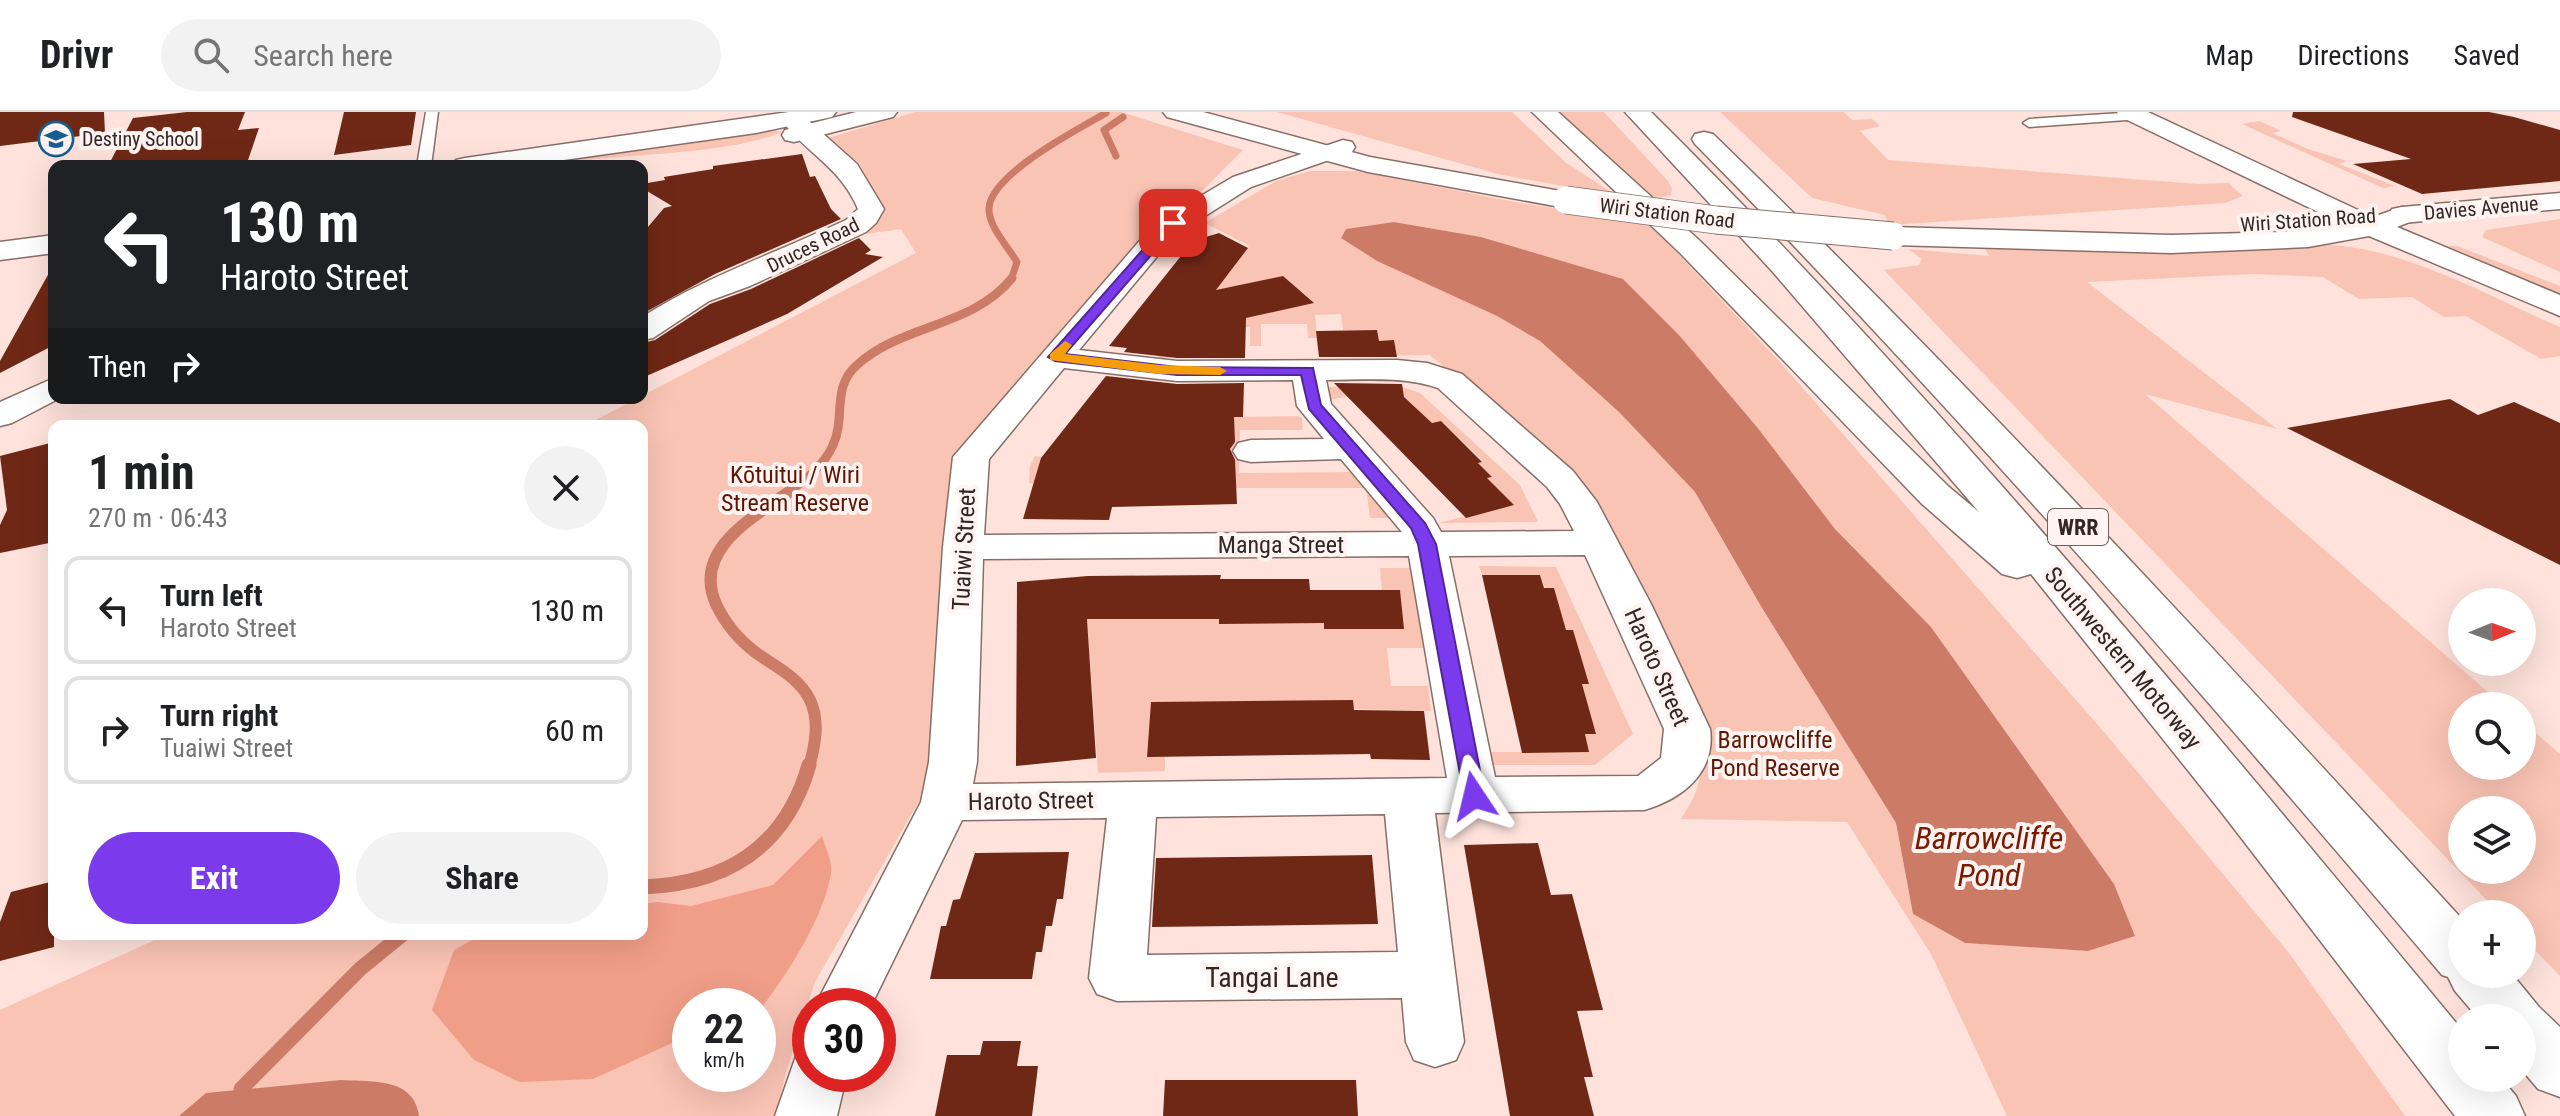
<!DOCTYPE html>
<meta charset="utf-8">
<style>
:root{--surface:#fff;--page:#f2f2f2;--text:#202124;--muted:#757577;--line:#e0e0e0;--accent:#7c3aed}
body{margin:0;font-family:"Roboto Condensed",sans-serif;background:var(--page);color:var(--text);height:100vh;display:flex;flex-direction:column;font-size:30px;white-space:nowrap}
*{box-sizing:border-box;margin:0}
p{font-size:26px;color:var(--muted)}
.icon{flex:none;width:44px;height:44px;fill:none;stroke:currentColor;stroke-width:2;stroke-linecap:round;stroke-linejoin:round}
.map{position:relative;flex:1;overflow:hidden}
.side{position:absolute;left:48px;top:308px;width:600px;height:520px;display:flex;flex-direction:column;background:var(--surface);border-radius:16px;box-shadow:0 8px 32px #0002}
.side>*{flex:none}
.top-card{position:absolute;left:48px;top:48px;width:600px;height:244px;border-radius:16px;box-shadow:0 8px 32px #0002;background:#202124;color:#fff;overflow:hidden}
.needle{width:52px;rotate:89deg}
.fabs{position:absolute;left:2448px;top:476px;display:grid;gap:16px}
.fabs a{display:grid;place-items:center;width:88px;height:88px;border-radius:50%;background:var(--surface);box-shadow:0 8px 32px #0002;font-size:40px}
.speed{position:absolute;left:672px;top:876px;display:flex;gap:16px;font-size:40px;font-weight:700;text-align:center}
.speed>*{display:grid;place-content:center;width:104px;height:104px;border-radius:50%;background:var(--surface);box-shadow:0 8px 32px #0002;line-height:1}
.speed small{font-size:20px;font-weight:400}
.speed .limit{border:12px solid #d22;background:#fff;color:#111}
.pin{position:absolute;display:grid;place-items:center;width:68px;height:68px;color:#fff;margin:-34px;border-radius:16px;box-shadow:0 4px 12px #0006}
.me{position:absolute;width:88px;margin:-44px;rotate:350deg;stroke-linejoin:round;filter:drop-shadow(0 0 6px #0008)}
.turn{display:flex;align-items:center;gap:28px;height:168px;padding:0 40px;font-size:36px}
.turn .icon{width:104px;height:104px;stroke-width:2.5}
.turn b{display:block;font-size:56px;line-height:68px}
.then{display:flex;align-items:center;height:76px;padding:0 40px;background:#0003;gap:16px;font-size:30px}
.round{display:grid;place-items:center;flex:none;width:84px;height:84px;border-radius:42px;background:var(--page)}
.headline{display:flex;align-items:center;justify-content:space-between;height:136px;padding:0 40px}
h1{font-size:48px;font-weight:700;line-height:60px}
.action{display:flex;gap:16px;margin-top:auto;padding:16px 40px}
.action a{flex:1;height:92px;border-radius:48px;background:var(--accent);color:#fff;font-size:32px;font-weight:700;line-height:92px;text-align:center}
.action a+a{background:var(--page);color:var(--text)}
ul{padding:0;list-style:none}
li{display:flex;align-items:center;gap:24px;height:108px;margin:0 16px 12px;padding:0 24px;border:4px solid var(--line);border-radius:16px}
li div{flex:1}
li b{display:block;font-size:30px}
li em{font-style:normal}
header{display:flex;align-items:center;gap:48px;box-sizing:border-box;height:112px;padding:0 40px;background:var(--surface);border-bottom:2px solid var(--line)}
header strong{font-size:38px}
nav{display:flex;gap:44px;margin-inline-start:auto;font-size:28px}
.search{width:560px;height:72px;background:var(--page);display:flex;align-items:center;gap:20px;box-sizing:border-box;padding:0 28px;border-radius:44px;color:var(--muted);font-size:30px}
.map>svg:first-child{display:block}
.green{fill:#fac4b5;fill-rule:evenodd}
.forest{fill:#f19e88}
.water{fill:#cb7b66}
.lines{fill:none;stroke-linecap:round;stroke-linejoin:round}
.stream-far3{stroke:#cb7b66;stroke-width:7}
.stream-far2{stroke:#cb7b66;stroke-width:9}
.stream-far1{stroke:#cb7b66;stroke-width:12}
.stream{stroke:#cb7b66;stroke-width:15}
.building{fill:#702816}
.lane-casing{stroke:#876f68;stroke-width:3}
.street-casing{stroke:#876f68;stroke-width:3}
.secondary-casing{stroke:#876f68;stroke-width:3}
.primary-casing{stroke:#876f68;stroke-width:3}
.highway-casing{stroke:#876f68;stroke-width:3}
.lane{fill:#fff;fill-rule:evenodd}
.street{fill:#fff;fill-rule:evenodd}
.secondary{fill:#fff;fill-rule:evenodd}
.primary{fill:#fff;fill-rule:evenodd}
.highway{fill:#fff;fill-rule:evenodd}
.primary-bridge-casing{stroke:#876f68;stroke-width:29;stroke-linecap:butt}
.primary-bridge{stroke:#fff;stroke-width:27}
.route{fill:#7c3aed;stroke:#51269a;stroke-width:2}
.slow{fill:#f59e0b}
.labels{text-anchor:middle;stroke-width:8;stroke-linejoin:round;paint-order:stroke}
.far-poi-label{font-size:20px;fill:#312724;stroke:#fff4f1;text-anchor:start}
.far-street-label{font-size:20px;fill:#312724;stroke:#fff4f1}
.shield{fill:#fff4f1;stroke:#6f6462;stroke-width:2}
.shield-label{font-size:22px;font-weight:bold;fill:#312724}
.park-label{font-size:24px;fill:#5e1502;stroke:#fff4f1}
.street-label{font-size:24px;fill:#312724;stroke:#fff4f1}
.near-street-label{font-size:28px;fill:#312724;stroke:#fff4f1}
.near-water-label{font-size:32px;font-style:italic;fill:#7b1a00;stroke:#fff4f1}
</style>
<header>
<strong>Drivr</strong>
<div class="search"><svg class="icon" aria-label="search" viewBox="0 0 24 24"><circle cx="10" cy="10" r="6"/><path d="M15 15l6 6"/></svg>Search here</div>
<nav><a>Map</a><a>Directions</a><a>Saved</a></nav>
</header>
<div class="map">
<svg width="2560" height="1004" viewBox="0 0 2560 1004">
<rect width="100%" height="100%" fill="#fee2db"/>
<path class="green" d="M915,0H1121L1243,38L1200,81L1149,116L959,339L929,672L815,870L785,964L776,1004H0V898L168,822H642V314H584L916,141L901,117L858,123L879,100L882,92L859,51L825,27ZM690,894H758V962H690Z
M1277,0H1512L1565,50L1617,84L1498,62Z
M1556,0H1604L1668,69L1672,77L1671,83L1659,86L1645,83Z
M1720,0H1844L1852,8L1872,7L1880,14L1860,19L1888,48L2198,72L2228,71L2243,84L2225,91L1889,113L1885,103L1812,86Z
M2259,9L2281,19L2272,21L2308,37L2347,49L2339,52L2395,74L2383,76L2242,12Z
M769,18L783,20C733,39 663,41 606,46C575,49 545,54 513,54Z
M1310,59H1356L1515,90L1649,111L1779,249L2104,620L2289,841L2405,1004H2007L1932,844L1847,710L1681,707L1694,685L1710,634L1611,426L1566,358L1430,243L1332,244L1330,226H1308L1307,212H1261V234H1250V215L1208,216L1187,245L1158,246L1216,165L1185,160L1187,156L1229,161L1249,134L1205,111L1276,69ZM1394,110L1481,125L1623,167L1679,223L1757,315L1835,417L1931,515L2114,772L2135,824L2088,839L1965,831L1913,802L1896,711L1762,496L1695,380L1619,300L1540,229L1497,204L1377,149L1341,126L1346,117ZM1283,164L1313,191L1276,199L1248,172ZM1341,202L1343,218H1376L1379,229H1394L1396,240L1343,241L1340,224H1317L1315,203Z
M2560,107V160L2482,125L2486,118Z
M2329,133C2405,136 2490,185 2560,215V244L2541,247L2466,204L2444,205L2412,185L2359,187L2323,165L2255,162L2087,170L2277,317L2145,282L2504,594H2462V654H2522V609L2560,642V864L2522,825V802H2500L1884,158L1919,153L1922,147L1908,137L1989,144L1985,137L2149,140ZM2462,698H2522V758H2462Z
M2447,134H2457L2560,174V183Z
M1327,275H1402L1420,281L1520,373L1538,410L1438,411L1513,393L1486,367L1492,365L1478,351L1483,349L1441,309L1432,311L1392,276L1329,288Z
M1298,304L1302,306L1303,318H1240L1239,361L1356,360L1396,406H1370L1366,376H1232L1029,371L1030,354L1035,344L1096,354L1234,316V305Z
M1479,454L1556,455L1633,622L1595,653H1492L1490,640H1589L1585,622H1596L1577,572H1588L1561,518L1540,463H1482Z
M1380,456H1411L1424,536H1387L1391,574H1428L1431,599L1151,591L1147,644H1165V659L1098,661L1084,464L1135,463L1130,507L1219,506L1324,511V517H1403L1400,478H1382Z"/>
<path class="forest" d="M822,724C825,735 833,750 831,761C824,806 786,865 758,900V894H690V923L593,967L519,970L474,948L432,898L454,838L483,822H642V792L658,790L691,794L773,773Z"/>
<path class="water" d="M1394,110L1481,125L1623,167L1679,223L1757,315L1835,417L1931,515L2114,772L2135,824L2088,839L1965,831L1913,802L1896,711L1762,496L1695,380L1619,300L1540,229L1497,204L1377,149L1341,126L1346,117Z
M341,968C372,970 414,965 419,1004H179L206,981Z"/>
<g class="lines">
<path class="stream-far3" d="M1116,44L1104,18L1123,5
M1011,168L1017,150C1008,135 988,114 989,96C991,62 1078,17 1106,1"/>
<path class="stream-far2" d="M786,382C804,369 824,354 833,333C846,305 831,276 857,253C902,212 973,215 1012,166"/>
<path class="stream-far1" d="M789,380C752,406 692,438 716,492C725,511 738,527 755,540C774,554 799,565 810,588C820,609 815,634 809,655"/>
<path class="stream" d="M642,775C725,772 785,737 809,653
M241,977L360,857L403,822"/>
</g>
<path class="building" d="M0,0H104L105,21L0,34Z
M187,0H245L238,18L259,16L246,54H108L133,6Z
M344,0H416L411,33L334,43Z
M2293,0H2489L2514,5L2560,18V69L2422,82L2353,52L2411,47L2292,5Z
M802,42L810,65L815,64L831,97L841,107L715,162L642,202V122L664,96L672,94L642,76V72L665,68L664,65L713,57V54Z
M1219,121L1248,136L1216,178L1283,164L1314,191L1246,206L1245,246H1177L1124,240L1127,236L1109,234L1193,129Z
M859,126L871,138L865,142L883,145L787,202L642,266V231L655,228L710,192L751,177Z
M54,152V233L0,261V249Z
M1377,218L1379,229L1394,228L1397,245H1319L1316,219Z
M1106,264L1177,272L1244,271L1243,305H1234L1235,330L1230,337L1235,348L1237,392L1112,395L1109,408L1023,407L1041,346Z
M1334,271L1402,272L1404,285L1432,311L1441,309L1482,350L1478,351L1492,365L1487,366L1514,393L1466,406Z
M2450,287L2478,303L2514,290L2560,311V453L2287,316Z
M54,330V430L0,441V413L7,398L0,344Z
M1221,463L1220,467H1309L1310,478H1400L1404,517H1324V511L1219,512V507H1087L1096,646L1016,654L1017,470L1088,464Z
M1482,463H1540L1544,476H1554L1566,518H1573L1589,572H1582L1596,622H1585L1589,640L1522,641Z
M1353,588L1354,598L1424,599L1430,648L1371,647L1370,642L1147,645L1151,590Z
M1538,731L1551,783L1572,782L1603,898L1577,899L1593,965H1584L1594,1004H1510L1464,733Z
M1069,740L1063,787H1057L1052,814H1046L1042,840H1036L1032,867H930L941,814H946L953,788L960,787L975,741Z
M1372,743L1378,812L1152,815L1156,746Z
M54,769V835L0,849V810L11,780Z
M983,929H1021L1017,954H1038L1032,1004H935L947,943H980Z
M1165,968H1356L1358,1004H1163Z"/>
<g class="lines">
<g class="lane-casing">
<path id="lane" d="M426,0H438L431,54H417Z
M2137,0L2141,1V7L2029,15L2023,11L2029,7Z"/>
</g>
<g class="street-casing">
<path id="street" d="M793,0L801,2L857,52L884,97L876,111L866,120L750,174L709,189L653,226L642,228V205C705,165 778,140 846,108L858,97C840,54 806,42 781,7L785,2Z
M1343,28L1352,30L1355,35L1352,40L1251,75L1175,123L1079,238L1177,249L1397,248L1427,251L1462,262L1573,359L1597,390L1652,494L1710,617C1716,661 1682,687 1644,698L1435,701L1464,930L1456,948L1435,955L1414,948L1406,930L1402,886L1117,889L1097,882L1089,866L1107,706L962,708L871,894H815L921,690L929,650L943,435L953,345L1155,111L1233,65ZM1064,256L1177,269L1293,268L1297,294L1324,327L1251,328L1238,331L1233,339L1238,347L1251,350L1341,347L1402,420L984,423L989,347ZM1326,268C1363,268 1403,264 1438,276L1547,375L1560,392L1574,419L1441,420L1433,406L1331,292ZM1585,443L1664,617L1661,646L1638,664L1495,665L1449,444ZM1409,444L1447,666L973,672L977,650L983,447ZM1385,702L1398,840L1147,843L1156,705Z
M54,266V286H60L12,311L0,314V290Z
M810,939V962H847L837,1004H775L796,944Z"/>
</g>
<g class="secondary-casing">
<path id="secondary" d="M789,0H836L832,5L756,21L521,54H452L456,48L465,46Z
M856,0H897L893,5L794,30L785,28L782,23L785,18Z
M2560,81V97L2402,111L2392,109L2388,103L2392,97L2402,95Z
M54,123V141L0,148V130Z"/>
</g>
<g class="primary-casing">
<path id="primary" d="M1163,0H1203L1370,45L1566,80L1576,82L1580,88L1576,94L1566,96L1368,60L1167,5Z
M2117,0H2148L2373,105L2402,95L2412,97L2416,103L2412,109L2397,115L2560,183V204L2369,124L2308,135L2171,141L1893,133L1883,130L1879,124L1883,118L1893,115L2171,123L2284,120L2343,112L2121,5Z"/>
</g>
<g class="highway-casing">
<path id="highway" d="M1532,0H1558L1700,129L1949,375L1979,400L1772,159L1625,0H1651C1928,274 2179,577 2428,877L2462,918V966H2501L2516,984L2525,1004H2455L2222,701L2031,462L2017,466L2002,462L1921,391L1680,141Z
M1704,20L1713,22C1973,274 2217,540 2462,807V862H2512L2539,895L2560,915V985L2538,977L2522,958V906H2478L2455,879L2448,865L2442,863C2200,578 1957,298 1695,32L1692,27L1695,22Z"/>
</g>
<use href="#lane" class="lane"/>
<use href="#street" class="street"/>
<use href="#secondary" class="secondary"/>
<use href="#primary" class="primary"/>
<use href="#highway" class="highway"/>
<g class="primary-bridge-casing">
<path id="primary-bridge" d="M1566,88L1716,108L1893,124"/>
</g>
<use href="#primary-bridge" class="primary-bridge"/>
</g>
<path class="route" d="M1169,108L1179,111L1065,242L1177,255L1313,256L1321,293L1425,411L1436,432L1485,684L1482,689H1467L1464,684L1418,432L1411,416L1309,297L1301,263H1177L1055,249L1048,245Z"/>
<path class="slow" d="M1065,229L1072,233L1065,242L1160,253L1220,255L1227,259L1220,263L1160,262L1050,248V242Z"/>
<defs>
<g id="school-ring" transform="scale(1.8)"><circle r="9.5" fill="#fff4f1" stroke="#145e91" stroke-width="1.5"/><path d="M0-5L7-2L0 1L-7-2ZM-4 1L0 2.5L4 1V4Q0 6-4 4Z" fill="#145e91"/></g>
</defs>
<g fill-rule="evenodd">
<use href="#school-ring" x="56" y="27"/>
</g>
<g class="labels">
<g class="far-poi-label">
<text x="82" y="34">Destiny School</text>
</g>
<g class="far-street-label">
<text transform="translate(2481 96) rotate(-5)" y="7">Davies Avenue</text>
<text transform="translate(1667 101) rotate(7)" y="7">Wiri Station Road</text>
<text transform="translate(2308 108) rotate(-4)" y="7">Wiri Station Road</text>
<text transform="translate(813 133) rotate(-26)" y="7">Druces Road</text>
</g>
<rect class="shield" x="2048" y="397" width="60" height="36" rx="6"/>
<g class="shield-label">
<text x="2078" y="423">WRR</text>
</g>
<g class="park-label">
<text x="795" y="371">Kōtuitui / Wiri<tspan x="795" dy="28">Stream Reserve</tspan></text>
<text x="1775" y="636">Barrowcliffe<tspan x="1775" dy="28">Pond Reserve</tspan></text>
</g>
<g class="street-label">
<text x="1281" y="441">Manga Street</text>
<text transform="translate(964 437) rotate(-87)" y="8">Tuaiwi Street</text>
<text transform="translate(2123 546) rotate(50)" y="8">Southwestern Motorway</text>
<text transform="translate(1657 555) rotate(66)" y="8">Haroto Street</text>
<text transform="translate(1031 689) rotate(-1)" y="8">Haroto Street</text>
</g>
<g class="near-street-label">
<text x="1272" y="875">Tangai Lane</text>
</g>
<g class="near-water-label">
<text x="1989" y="737">Barrowcliffe<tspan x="1989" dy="37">Pond</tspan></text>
</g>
</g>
</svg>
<div class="fabs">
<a><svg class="needle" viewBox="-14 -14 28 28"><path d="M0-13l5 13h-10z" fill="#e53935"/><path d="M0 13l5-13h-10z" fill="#757577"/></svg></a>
<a><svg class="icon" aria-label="search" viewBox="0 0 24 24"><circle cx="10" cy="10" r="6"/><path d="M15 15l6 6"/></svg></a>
<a><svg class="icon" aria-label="layers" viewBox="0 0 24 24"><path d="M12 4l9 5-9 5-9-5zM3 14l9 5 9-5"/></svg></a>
<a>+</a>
<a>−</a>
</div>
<div class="speed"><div>22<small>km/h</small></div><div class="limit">30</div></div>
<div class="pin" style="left:1173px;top:111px;background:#d93025"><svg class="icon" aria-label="arrive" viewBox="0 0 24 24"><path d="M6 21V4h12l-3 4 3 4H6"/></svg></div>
<svg class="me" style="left:1474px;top:684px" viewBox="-20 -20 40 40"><path d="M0-17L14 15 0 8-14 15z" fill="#7c3aed" stroke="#fff" stroke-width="4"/></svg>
<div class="top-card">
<div class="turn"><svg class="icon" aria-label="left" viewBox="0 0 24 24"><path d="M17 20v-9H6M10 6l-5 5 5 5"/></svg><div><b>130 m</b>Haroto Street</div></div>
<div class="then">Then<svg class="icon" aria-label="right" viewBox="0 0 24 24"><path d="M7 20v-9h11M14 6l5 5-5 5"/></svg></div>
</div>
<section class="side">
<div class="headline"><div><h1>1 min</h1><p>270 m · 06:43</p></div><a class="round"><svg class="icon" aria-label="close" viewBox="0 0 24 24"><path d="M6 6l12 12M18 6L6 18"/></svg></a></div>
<ul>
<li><svg class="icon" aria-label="left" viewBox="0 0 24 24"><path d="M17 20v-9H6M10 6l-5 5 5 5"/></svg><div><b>Turn left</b><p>Haroto Street</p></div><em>130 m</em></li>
<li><svg class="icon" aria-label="right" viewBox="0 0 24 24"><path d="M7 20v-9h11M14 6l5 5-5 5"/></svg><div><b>Turn right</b><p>Tuaiwi Street</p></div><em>60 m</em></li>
</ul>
<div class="action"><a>Exit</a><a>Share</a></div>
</section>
</div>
